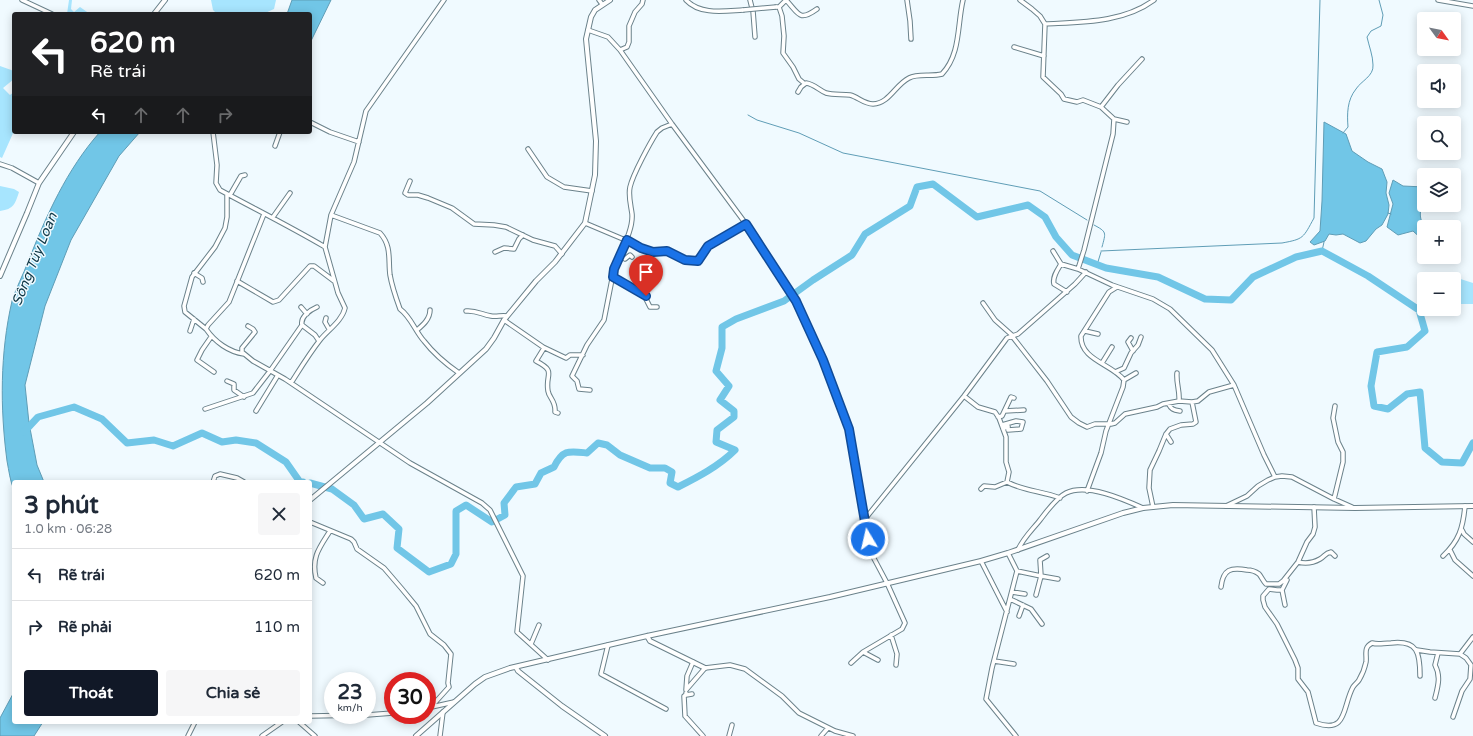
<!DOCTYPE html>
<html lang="vi">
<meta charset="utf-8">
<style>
:root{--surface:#fff;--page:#f6f6f7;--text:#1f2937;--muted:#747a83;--line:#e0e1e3;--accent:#111827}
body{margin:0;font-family:"Varela Round",sans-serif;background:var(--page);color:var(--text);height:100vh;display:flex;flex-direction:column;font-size:15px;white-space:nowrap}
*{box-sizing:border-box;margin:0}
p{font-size:13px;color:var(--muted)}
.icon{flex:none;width:22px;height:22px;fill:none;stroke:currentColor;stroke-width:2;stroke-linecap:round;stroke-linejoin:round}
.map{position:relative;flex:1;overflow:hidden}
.drawer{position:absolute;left:12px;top:480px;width:300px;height:244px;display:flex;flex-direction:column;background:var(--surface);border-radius:4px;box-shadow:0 2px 10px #0003}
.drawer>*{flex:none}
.top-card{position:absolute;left:12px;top:12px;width:300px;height:122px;border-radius:4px;box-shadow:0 2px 10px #0003;background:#202124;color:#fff;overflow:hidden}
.needle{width:26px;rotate:123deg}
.fabs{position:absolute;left:1417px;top:12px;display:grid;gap:8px}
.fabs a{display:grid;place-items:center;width:44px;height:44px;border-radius:4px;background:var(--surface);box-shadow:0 2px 10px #0003;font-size:20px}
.speed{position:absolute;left:324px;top:672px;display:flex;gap:8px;font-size:20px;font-weight:700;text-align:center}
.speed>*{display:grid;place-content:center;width:52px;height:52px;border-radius:50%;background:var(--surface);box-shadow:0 2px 10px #0003;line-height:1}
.speed small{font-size:10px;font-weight:400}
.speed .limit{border:6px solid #d22;background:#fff;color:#111}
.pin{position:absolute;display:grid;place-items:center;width:34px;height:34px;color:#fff;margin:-41px -17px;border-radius:50% 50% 50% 0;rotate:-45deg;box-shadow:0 0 4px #0007}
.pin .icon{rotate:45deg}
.me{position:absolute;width:44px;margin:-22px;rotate:351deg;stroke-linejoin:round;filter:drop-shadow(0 0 3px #0008)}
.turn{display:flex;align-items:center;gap:14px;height:84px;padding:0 12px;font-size:18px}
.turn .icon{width:52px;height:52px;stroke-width:2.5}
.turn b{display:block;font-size:28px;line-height:34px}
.lanes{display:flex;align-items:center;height:38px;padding:0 12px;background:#0003;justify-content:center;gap:20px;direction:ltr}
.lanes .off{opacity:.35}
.round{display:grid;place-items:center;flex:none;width:42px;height:42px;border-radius:4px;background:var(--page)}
.overview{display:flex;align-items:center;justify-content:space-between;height:68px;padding:0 12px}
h1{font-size:24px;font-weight:700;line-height:30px}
.action{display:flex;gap:8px;margin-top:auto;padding:8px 12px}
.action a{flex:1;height:46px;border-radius:4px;background:var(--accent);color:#fff;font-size:16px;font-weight:700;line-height:46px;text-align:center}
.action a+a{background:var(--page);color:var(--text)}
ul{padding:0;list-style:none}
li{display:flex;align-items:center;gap:12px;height:52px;padding:0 12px;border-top:1px solid var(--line)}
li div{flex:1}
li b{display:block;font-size:15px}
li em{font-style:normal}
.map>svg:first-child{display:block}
.green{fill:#a7e5fe}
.water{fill:#71c6e7;stroke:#5f9db6}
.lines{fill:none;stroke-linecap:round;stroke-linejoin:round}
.stream{stroke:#5f9db6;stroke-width:1}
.river{stroke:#71c6e7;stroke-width:7}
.minor-casing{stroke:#6b828b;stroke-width:5.5}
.tertiary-casing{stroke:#6b828b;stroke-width:6}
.minor{stroke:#fff;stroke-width:3.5}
.tertiary{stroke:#fff;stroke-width:4}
.minor-bridge-casing{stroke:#6b828b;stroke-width:5.5;stroke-linecap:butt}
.minor-bridge{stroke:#fff;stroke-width:3.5}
.route-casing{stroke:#114b97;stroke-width:10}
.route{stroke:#1a73e8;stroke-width:7}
.labels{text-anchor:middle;stroke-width:3;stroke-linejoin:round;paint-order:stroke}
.water-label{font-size:14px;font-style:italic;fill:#0f3745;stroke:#f0faff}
</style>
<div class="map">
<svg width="1473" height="736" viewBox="0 0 1473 736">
<rect width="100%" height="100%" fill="#f0faff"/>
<path class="green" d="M69,0H72L71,9L74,12L80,7L90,14H67Z
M211,0H276L274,9L263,14H217L213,10Z
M0,66L14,71V79L3,88L10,95L14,92V131L2,158L0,157Z
M0,186L14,189L19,192C15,204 14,209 0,211Z
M1448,275L1473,283V304H1455L1454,279H1445Z"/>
<path class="water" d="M292,0H331L310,43V14H287Z
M1324,122L1346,134L1352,151L1368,162L1382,169L1387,182L1386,193L1389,205L1388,214L1382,225L1376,229L1366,241L1360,243L1343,234L1336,235L1329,234L1325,241L1314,245L1310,242L1320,231L1322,201Z
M100,132H140L119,156L71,240L45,306L25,385L29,423L37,465L44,482H14V490C10,481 9,471 7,461C0,408 0,353 12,301C16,288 23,275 28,262C46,216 67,169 100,132Z
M1393,180L1403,186L1424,187V205C1418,211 1420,221 1425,227H1424V241L1413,231L1398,235L1387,227L1393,204L1389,193Z
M14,692V722H43L34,736H0V718Z"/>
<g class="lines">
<path class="stream" d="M748,115L757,120L799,133L843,153L1040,191L1087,220
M1343,133L1348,127C1347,114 1347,100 1356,89C1361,81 1374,76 1373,65C1373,56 1369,46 1367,37L1371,31L1381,26L1383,15L1379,0
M1388,213L1391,214
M1094,225C1107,232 1106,232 1102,247
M1101,251L1282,243C1304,239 1303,238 1314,218L1320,0
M1322,251L1324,242
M1097,265L1101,252"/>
<path class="river" d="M24,432L38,417L74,407L102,419L127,443L154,440L173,446L202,433L222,442L236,440L256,443L286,462L300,482H303
M310,483L332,489L354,505L364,519L383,514L399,529L397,548L429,572L451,564L456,554V511L466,505L492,522L505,515L504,503L516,487L535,484L541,473L554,467C563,449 569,451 587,453L598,443L607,445L620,455L650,468H665L672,472L670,483L678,487C698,477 719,466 735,450L716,442L717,430L734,417V411L720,400L729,386L716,371L722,348V327L736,319L784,301L813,280L852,255L865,234L910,206L917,187L933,184L977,217L1028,205L1045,217L1056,237L1072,255L1106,268L1158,277L1205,299L1231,300L1253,277L1296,257L1322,251L1368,276L1419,310L1425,331L1407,347L1377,352L1371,386L1374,406L1388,409L1407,394L1420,392L1425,448L1442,462L1462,463L1473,443"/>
<g class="minor-casing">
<path id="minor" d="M22,0L52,14
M599,0L602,4
M686,0C700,15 724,11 743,10
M750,0L752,8
M786,0C799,14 799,22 817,9
M907,0L910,21L911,39
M1020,0L1032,9L1040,16L1045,24L1043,77L1061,94L1064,99L1077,102L1083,100L1101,107L1114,119L1113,134L1084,250L1078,269L1112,285L1153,299L1170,309L1212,350L1234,385L1264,455L1275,477
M1438,0L1473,6
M776,7H779L786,0
M779,7L782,16L784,36L783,53L793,67L799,79L805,84
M753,11L755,37
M1045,24C1081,22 1123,23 1154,0
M588,30L608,37L620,50L672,124L746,224L796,301L823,360L849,429L870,551L887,583L905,623L902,629L863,652
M1014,47L1044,56
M620,50L627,47L629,42V26L635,12L642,4L643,0
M798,92L801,87L806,83C814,84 819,90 826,93C833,95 842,94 850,95C858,97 864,104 873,104C890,103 895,85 909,78C918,73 932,77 942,74C961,54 957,25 963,0
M1101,107L1118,85L1142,59
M1114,119L1127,122
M310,122L330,132L359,142
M213,132L217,165L216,183L220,190C255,209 291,227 325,247
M275,146L280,132
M528,149L547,177L564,187L592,191
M0,164L12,168L39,183
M410,181L405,193L408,195H418L428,198L452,208L474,224L494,225L506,227L533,240L555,246L562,254
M230,195L241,176L245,175
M331,215L380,233C392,246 388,260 390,275C392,287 396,298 400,309C411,317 415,331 424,341C434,354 446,364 459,373
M273,217L290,193
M585,223L630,242L641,248L653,252L667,251L685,261H698L708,246L746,224
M1053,251L1061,264
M495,252L504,248L514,249L519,239L523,235
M619,255C625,244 633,226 632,214C631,206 628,196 630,187C633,174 650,143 657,132L662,128L672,124
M194,273L202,278L203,282
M613,277L644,295L650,307H657
M237,281L273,302L279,300L310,266H314L334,281
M1067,292L1054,284C1052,277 1058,269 1061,264L1078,269
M983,303L995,320L1013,336
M301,307L307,314
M317,307C310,310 300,317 302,325L315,335L319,341
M466,311C477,310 482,315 491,316C497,317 501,315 507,316
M326,318L325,322L329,329
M504,320L543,347L566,358L570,355H583
M248,326L253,329L255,332L242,348V352L253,361L285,379L410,463L482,503L490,510L523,576L517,632L548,660
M206,329L185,312L184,306L192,277L215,247L225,228L227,217V194
M417,330C423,325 430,319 430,310
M190,331L194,319
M1085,331L1098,334
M1012,336L1047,381L1071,417L1079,423L1087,427L1095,424H1111L1115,423L1125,414L1157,407L1163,404L1179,401L1192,402L1198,401L1209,392L1234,385
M211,337L202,350L197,360L214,372
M1131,338L1128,342L1133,351
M544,348L536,361C557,372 545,373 548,391C549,398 556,401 555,412L558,413
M244,354C229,352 215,342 206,329L208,325L229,302L264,214
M1102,363L1112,347
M1115,372L1124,368L1131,353L1138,345L1141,337
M1177,373C1176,383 1180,391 1179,401
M1124,380L1136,373
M227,381L234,384V390L244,397
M291,383C300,369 309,354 320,340C328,330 342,321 345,308L338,293L325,247L331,215L354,162L366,111L444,0
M590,390L579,389L577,381L572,376L587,345L604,320L614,269L619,255L625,259L630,255L632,257
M964,396L978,407L995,412L999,418L1006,437V462L1009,472L1007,482C1024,491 1042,491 1060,498
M1168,403C1171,409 1173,410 1180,411
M205,409L253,393L270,371L302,325
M256,411L278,375
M1005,411L1024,410
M998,417L1002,416L1011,397L1014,398
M1002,425L1016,421L1023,422L1021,429L1008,430V426L1003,429
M1166,434L1171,442
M213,482L215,476L220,474L237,478L244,482
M981,489L984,486L995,487L1007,482
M1087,491L1101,453L1106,431L1123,387L1124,380C1112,364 1080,360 1081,336L1109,292L1117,287
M1334,499L1343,462V452L1338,442L1333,418L1335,406
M1226,506L1247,496L1258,486L1268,480L1275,477L1282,476L1292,477L1334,499L1352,507
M1153,507L1149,488L1150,470L1159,451L1166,434L1170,429L1181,425L1193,424L1196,422L1192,402
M865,519L964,396L1007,338L1018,334L1075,284L1086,272
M310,522L351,539L354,542L357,549L384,568L402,589L416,606L430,634L444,645L451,654L448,683L449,687L431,707
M1462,530L1464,534L1473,542
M1018,550C1023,538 1033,529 1040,520C1047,511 1056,498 1066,493C1087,483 1123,499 1143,508
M1450,550L1455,560L1473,576
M1008,553L1017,571L992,668L986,699L1016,736
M1443,556C1459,541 1463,528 1465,506
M981,561L1007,612
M1298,562C1306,564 1313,563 1320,559C1325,556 1325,553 1331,552L1335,556
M1017,571L1041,576L1040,560L1047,556
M323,583L316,578C311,557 320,547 330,531
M1221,587C1223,569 1231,567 1247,570C1251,570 1255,571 1259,574C1261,576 1263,581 1266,584H1279L1283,581L1298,562L1307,542L1313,534L1315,527L1314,507
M1282,590H1277L1269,589L1263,596V600L1265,607L1277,624L1295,660L1298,668V679L1308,692L1316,723C1348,734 1342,707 1353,687C1355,684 1358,682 1359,680C1362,675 1365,667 1366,662C1367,654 1363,648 1372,643C1379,645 1383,643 1391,643C1418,640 1420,653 1420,676
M1012,592L1025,594
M1036,595L1041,576L1058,579
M1010,599L1031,609L1042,624
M1285,605L1282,590L1287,580
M1019,616L1023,605
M891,635L897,654L896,665
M531,644L539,625
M608,645L601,674L666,709
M1417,650L1430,652L1460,654L1466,658L1471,665L1470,679L1462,691L1453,717
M1460,654L1473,637
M994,661L1014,664
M693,662L687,676L686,690L705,668L730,665L745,669L782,696L799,713L835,731L853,736
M851,663L863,652L878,660
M686,693V695L692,694
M686,695L684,696L685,716L703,736
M1435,698C1438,686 1441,676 1435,665L1438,653
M427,708L454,702
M367,715L393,713
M310,716L365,715
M299,722L315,736
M188,736L195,722
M262,736L282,722
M440,736L443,712
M729,736L732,725
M821,736L828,728"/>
</g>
<g class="tertiary-casing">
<path id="tertiary" d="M154,14L165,0
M0,276L27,213L39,183L74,132
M310,500L427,403L486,349L494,338L504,320L536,281L555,262L585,223L595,175L596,141L586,39L591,17L595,10L610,0
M647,636L650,641L705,668
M516,667L518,671L562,706L605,736
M416,736L475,684L485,677L510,668L647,636L830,597L981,561L1008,553L1123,513L1143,508L1173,505L1355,508L1473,506"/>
</g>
<use href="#minor" class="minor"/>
<use href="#tertiary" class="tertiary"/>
<g class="minor-bridge-casing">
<path id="minor-bridge" d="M743,10L776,7"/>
</g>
<use href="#minor-bridge" class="minor-bridge"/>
</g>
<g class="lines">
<g class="route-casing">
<path id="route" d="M646,296L613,277L614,269L627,240L641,248L653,252L667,251L685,260L698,261L708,246L746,224L796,301L823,360L849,429L868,539"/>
</g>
<use href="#route" class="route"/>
</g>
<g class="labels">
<g class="water-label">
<text transform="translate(34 259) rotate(-68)" y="5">Sông Túy Loan</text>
</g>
</g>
</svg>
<div class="fabs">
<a><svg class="needle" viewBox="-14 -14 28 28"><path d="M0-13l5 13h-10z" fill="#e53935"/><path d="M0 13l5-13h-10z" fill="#747a83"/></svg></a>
<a><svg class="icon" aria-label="sound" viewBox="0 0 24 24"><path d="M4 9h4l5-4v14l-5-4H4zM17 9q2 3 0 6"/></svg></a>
<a><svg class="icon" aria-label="search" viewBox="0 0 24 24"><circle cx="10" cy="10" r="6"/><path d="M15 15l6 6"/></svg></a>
<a><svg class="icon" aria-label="layers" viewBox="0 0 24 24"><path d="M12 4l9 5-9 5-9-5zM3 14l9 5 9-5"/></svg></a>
<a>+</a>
<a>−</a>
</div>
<div class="speed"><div>23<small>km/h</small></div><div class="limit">30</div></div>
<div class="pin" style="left:646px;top:296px;background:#d93025"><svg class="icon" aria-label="arrive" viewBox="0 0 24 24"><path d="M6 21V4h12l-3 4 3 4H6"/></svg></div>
<svg class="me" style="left:868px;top:539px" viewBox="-20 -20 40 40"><circle r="17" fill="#1a73e8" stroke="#fff" stroke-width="3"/><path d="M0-11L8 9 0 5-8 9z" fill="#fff"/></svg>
<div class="top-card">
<div class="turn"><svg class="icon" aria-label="left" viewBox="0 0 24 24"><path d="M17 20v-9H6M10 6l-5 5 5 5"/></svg><div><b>620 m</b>Rẽ trái</div></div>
<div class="lanes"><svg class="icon" aria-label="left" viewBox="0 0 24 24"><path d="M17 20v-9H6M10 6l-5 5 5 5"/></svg><svg class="icon off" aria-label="ahead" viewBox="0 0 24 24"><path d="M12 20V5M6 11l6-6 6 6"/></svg><svg class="icon off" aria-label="ahead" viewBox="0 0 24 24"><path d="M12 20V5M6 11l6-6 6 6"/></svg><svg class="icon off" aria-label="right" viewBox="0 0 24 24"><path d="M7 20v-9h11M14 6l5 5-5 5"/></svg></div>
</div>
<section class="drawer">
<div class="overview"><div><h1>3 phút</h1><p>1.0 km · 06:28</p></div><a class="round"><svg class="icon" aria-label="close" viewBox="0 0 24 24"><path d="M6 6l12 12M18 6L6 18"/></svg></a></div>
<ul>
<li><svg class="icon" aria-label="left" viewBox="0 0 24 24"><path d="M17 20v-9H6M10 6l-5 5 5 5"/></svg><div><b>Rẽ trái</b></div><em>620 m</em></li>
<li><svg class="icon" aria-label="right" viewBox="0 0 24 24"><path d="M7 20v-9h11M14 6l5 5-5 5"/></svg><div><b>Rẽ phải</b></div><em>110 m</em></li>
</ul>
<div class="action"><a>Thoát</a><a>Chia sẻ</a></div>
</section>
</div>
